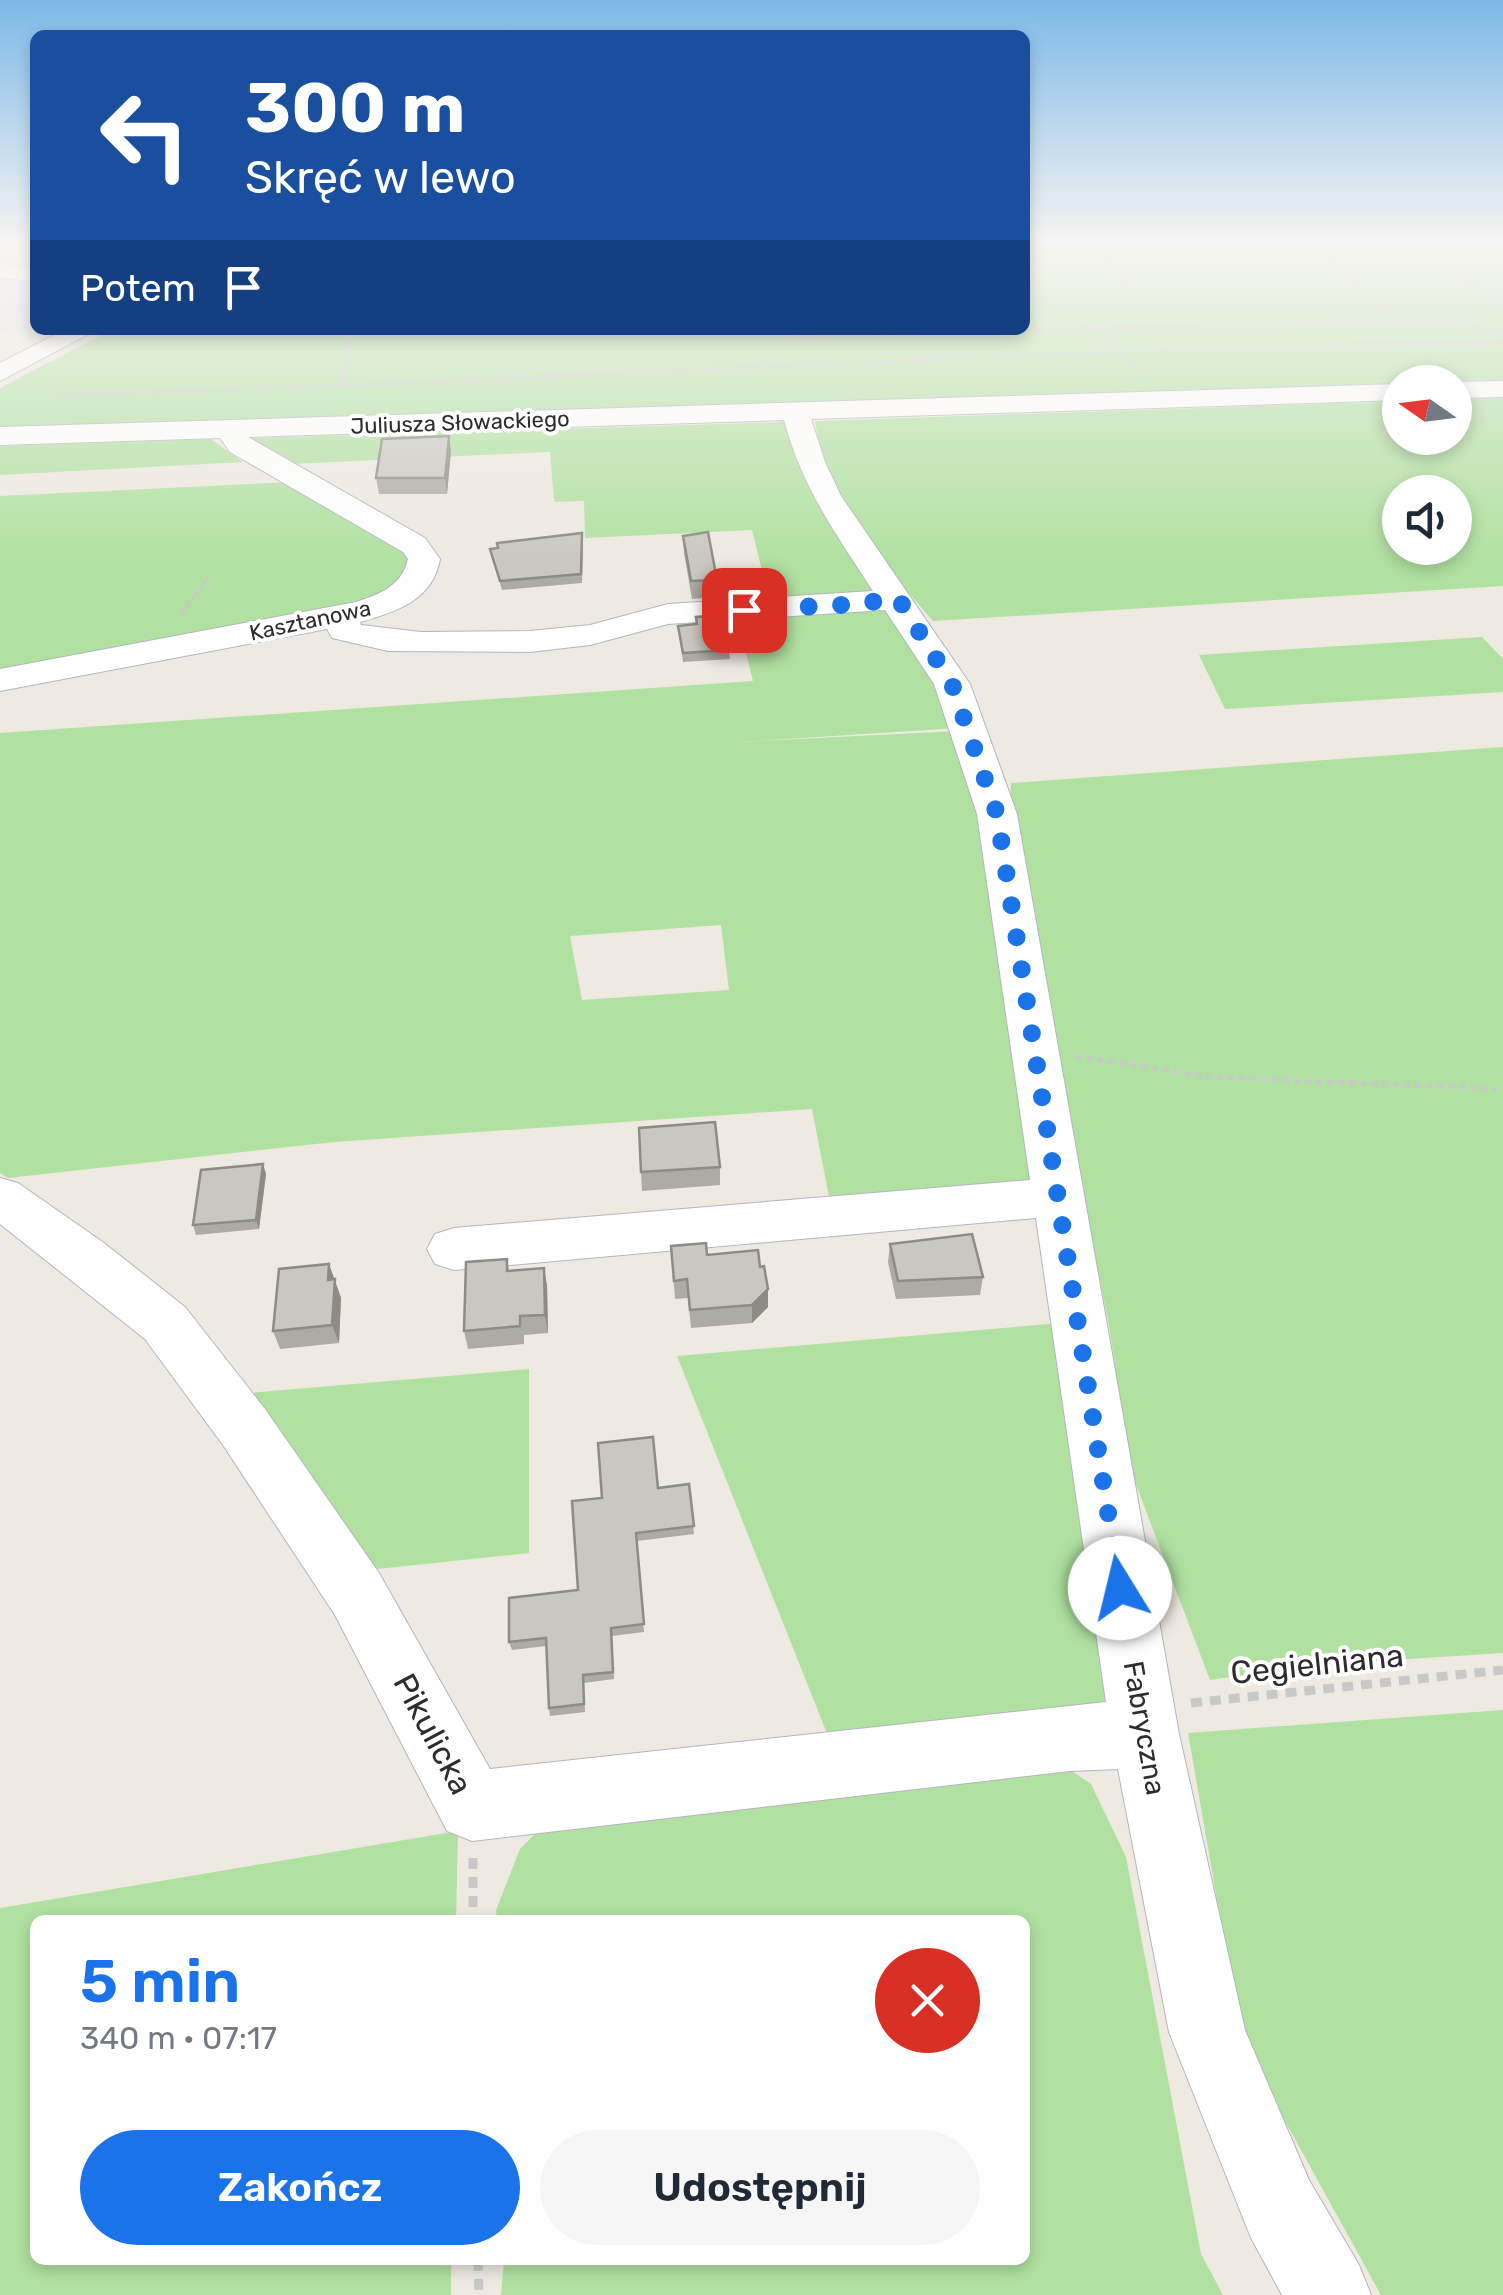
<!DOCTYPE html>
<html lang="pl">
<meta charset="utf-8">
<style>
:root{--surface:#fff;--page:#f6f6f7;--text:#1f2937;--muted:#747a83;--accent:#1a73e8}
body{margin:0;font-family:Rubik,sans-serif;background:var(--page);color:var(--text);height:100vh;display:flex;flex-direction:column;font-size:38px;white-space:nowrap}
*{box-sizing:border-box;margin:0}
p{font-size:32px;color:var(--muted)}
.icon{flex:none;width:55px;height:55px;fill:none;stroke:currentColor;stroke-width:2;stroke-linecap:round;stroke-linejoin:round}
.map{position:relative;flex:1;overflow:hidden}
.drawer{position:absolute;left:30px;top:1915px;width:1000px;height:350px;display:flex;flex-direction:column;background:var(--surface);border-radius:15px;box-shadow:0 5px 15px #0003}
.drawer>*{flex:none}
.hud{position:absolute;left:30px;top:30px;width:1000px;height:305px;border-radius:15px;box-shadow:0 5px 15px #0003;background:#1a4fa0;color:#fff;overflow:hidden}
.needle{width:65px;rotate:284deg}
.tools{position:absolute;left:1382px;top:365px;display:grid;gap:20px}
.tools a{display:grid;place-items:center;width:90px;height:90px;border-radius:50%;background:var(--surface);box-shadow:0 5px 15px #0003;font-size:50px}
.pin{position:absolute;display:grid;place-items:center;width:85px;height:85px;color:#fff;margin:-42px;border-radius:20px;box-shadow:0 5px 15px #0006}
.me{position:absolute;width:110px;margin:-55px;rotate:351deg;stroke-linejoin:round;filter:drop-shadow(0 0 8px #0008)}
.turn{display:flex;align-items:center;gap:35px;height:210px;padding:0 50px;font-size:45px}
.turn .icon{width:130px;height:130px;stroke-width:2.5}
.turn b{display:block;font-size:70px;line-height:85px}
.then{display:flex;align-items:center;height:95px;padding:0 50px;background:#0003;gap:20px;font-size:38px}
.round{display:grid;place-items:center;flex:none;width:105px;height:105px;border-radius:52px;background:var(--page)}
.head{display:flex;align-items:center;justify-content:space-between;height:170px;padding:0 50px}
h1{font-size:60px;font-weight:600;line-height:75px;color:var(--accent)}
.button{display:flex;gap:20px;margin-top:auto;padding:20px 50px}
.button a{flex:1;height:115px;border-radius:60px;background:var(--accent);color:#fff;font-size:40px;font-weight:600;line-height:115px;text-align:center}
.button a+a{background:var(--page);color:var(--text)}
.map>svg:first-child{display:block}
.industrial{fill:#e3e0e7}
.green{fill:#b0e1a0;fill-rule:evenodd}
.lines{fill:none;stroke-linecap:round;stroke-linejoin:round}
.minor-casing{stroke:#b4b5bf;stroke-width:2}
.path-far2{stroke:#c8c8c8;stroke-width:4;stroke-dasharray:4 2.5;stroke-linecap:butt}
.path-far1{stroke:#c8c8c8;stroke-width:5;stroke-dasharray:6 5;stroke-linecap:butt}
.path{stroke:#c8c8c8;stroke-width:9;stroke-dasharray:11 8;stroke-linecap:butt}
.minor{fill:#fff;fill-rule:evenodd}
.wall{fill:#aeaba4}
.shaded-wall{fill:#8d8b86}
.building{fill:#cac7bf;stroke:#8d8b86;stroke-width:2.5}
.route{stroke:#1a73e8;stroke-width:18;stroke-dasharray:0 32.4}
.labels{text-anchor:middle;stroke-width:8;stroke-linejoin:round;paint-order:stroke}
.far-street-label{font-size:22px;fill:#2d2d2d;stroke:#fff}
.street-label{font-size:28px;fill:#2d2d2d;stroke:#fff}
.near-street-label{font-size:32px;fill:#2d2d2d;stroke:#fff}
</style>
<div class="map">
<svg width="1503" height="2295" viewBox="0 0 1503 2295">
<rect width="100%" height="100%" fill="#eee9e1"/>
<path class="industrial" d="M0,276L35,280V330H40L29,335L0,333Z"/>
<path class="green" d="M1025,243H1503V384L1400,382V387L0,427V388L111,330H1025Z
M1503,398V586L933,621C883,563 826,500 815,421L1400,401V438H1455V399ZM1400,492H1455V548H1400Z
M788,422L884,592L770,603L752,530L585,538L584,501L554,502L550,452L291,464L253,447L252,438Z
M211,439L243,462L0,475V446Z
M292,482L404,545L418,562L381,600L0,674V496Z
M896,607L959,728L739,742L959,731L991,869L1041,1189L831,1207L812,1109L334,1142L8,1178L0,1173V733L753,681L737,617ZM721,925L729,990L582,1000L570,936Z
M1482,637L1503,659V692L1225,709L1199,655Z
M1503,747V1653L1313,1665L1210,1680L1132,1474L1108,1320L1009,831L1011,783Z
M1061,1323L1110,1689L1104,1701L1090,1711L830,1741L677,1356Z
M529,1369V1553L368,1570L249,1393Z
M1503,1710V2295H1381L1242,2043L1188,1733Z
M1044,1752L1091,1784L1126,1857L1201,2254L1223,2295H501L504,2260H1025V1920H497L496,1910L520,1849L550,1819Z
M458,1831L456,1920H35V2260H451V2295H0V1908Z"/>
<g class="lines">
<g class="minor-casing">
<path id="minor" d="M0,263L35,268V282L0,277Z
M64,330H96L0,381V363Z
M1503,381V397L1455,398L1453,382Z
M1400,384V400L811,419L825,462L841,496L970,684L1017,814L1179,1734L1245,2030L1309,2180L1359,2265L1371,2295H1282L1251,2238L1169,2032L1118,1769L1070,1771L472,1841L447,1831L335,1615L223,1445L145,1339L0,1224V1178L18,1183L104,1243L185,1307L265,1409L379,1573L490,1769L1106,1702L1036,1218L454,1270L435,1264L427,1249L435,1234L454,1228L1030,1180L977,814L934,684L885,610L668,624L590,645L530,652L388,651L332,638L327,629L0,691V669L356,602C380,594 402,586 408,559L403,552L230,452L220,438L0,445V427ZM784,420C802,487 835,533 873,591L668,604L590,625L530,631L421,632L361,625L360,622C396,612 433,600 440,559L425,538L248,437Z"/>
</g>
<path class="path-far2" d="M1090,243L1130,285
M1196,243L1219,262
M1310,243L1395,320L1458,321L1503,334
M1417,243L1458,270L1503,310
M1106,328L1395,320
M788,330L793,338L875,334
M872,330L885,334L1106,328L1139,378
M351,331L386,330
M342,388L351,330
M54,395C537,383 1020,347 1503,343
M180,616L208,577"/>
<path class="path-far1" d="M1076,1056L1208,1077L1503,1089"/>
<path class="path" d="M1191,1703L1503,1670
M473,1858V1920
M478,2260L479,2295"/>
<use href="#minor" class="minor"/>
</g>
<path class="wall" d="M451,451L447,494H379L376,478Z
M683,536L717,580L718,597L692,599L684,553Z
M583,542L582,583L502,590L490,549Z
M696,617L729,650L730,659L683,662L678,626L696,624Z
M720,1167V1185L642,1191L641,1172Z
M266,1174L259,1229L196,1235L193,1225Z
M890,1244L983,1277L980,1295L896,1299L888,1262Z
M671,1246L760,1267L768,1289V1307L752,1323L691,1328L688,1298L675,1299Z
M507,1259L509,1271L544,1268L547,1286L548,1333L524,1335V1344L468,1349L464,1331Z
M329,1264L341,1298L339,1343L280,1349L273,1331Z
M689,1484L694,1534L637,1541L644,1632L612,1636L614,1679L584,1683L585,1712L550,1716L549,1708L546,1646L512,1650L509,1642L578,1590L658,1488Z"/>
<path class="shaded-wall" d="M449,436L451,451L447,494L445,478Z
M263,1164L266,1174L259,1229L256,1220Z
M329,1264L341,1298L339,1343L332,1325L328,1280Z
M544,1268L547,1286L548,1333L545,1315Z
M768,1289V1307L752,1323V1305Z"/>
<path class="building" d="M449,436L445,478H376L382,439Z
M708,532L717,580L691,581L683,536Z
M582,533L581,574L500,581L490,549L498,548L497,543Z
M723,615L729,650L683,653L678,626L697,624L696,617Z
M715,1122L720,1167L641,1172L639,1128Z
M263,1164L256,1220L193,1225L201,1170Z
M972,1234L983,1277L898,1281L890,1244Z
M706,1243L707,1255L758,1250L760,1267L764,1266L768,1289L752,1305L690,1310L687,1279L674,1281L671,1246Z
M507,1259V1271L544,1268L545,1315L520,1316V1326L464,1331L466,1262Z
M329,1264L328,1280L335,1279L332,1325L273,1331L279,1269Z
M653,1437L658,1488L689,1484L694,1526L636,1533L644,1624L611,1628L613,1672L583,1675L584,1704L549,1708L546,1638L509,1642V1598L578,1590L572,1501L602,1498L598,1443Z"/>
<linearGradient id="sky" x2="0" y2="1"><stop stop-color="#7cb9e8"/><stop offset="0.43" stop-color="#f7f5f2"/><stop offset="1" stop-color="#f7f5f2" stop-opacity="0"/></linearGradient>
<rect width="1503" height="565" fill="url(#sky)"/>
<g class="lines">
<path class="route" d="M744,610L858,604L898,598L952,684L997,814L1120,1588"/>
</g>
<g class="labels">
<g class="far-street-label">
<text transform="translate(460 422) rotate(-2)" y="8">Juliusza Słowackiego</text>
<text transform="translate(310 620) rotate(-12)" y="8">Kasztanowa</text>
</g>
<g class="street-label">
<text transform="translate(1145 1728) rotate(80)" y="10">Fabryczna</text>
</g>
<g class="near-street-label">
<text transform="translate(1317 1664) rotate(-6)" y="11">Cegielniana</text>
<text transform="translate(433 1734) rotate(62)" y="11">Pikulicka</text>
</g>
</g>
</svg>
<div class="tools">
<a><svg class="needle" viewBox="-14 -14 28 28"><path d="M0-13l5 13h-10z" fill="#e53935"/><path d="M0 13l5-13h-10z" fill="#747a83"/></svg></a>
<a><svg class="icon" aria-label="sound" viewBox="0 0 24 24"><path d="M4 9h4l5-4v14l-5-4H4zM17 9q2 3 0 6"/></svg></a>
</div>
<div class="pin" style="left:744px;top:610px;background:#d93025"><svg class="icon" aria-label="arrive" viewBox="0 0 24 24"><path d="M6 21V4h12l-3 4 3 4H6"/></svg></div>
<svg class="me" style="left:1120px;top:1588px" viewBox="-20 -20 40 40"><circle r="19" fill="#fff"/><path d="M0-13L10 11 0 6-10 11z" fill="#1a73e8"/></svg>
<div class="hud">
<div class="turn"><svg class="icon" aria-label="left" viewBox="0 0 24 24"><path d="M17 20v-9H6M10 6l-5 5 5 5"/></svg><div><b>300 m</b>Skręć w lewo</div></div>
<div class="then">Potem<svg class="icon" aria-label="arrive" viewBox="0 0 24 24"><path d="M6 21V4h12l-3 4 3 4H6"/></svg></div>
</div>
<section class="drawer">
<div class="head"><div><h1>5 min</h1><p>340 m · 07:17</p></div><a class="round" style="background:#d93025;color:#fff"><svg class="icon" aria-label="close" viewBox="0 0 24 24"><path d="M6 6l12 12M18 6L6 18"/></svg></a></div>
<div class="button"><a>Zakończ</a><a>Udostępnij</a></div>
</section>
</div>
